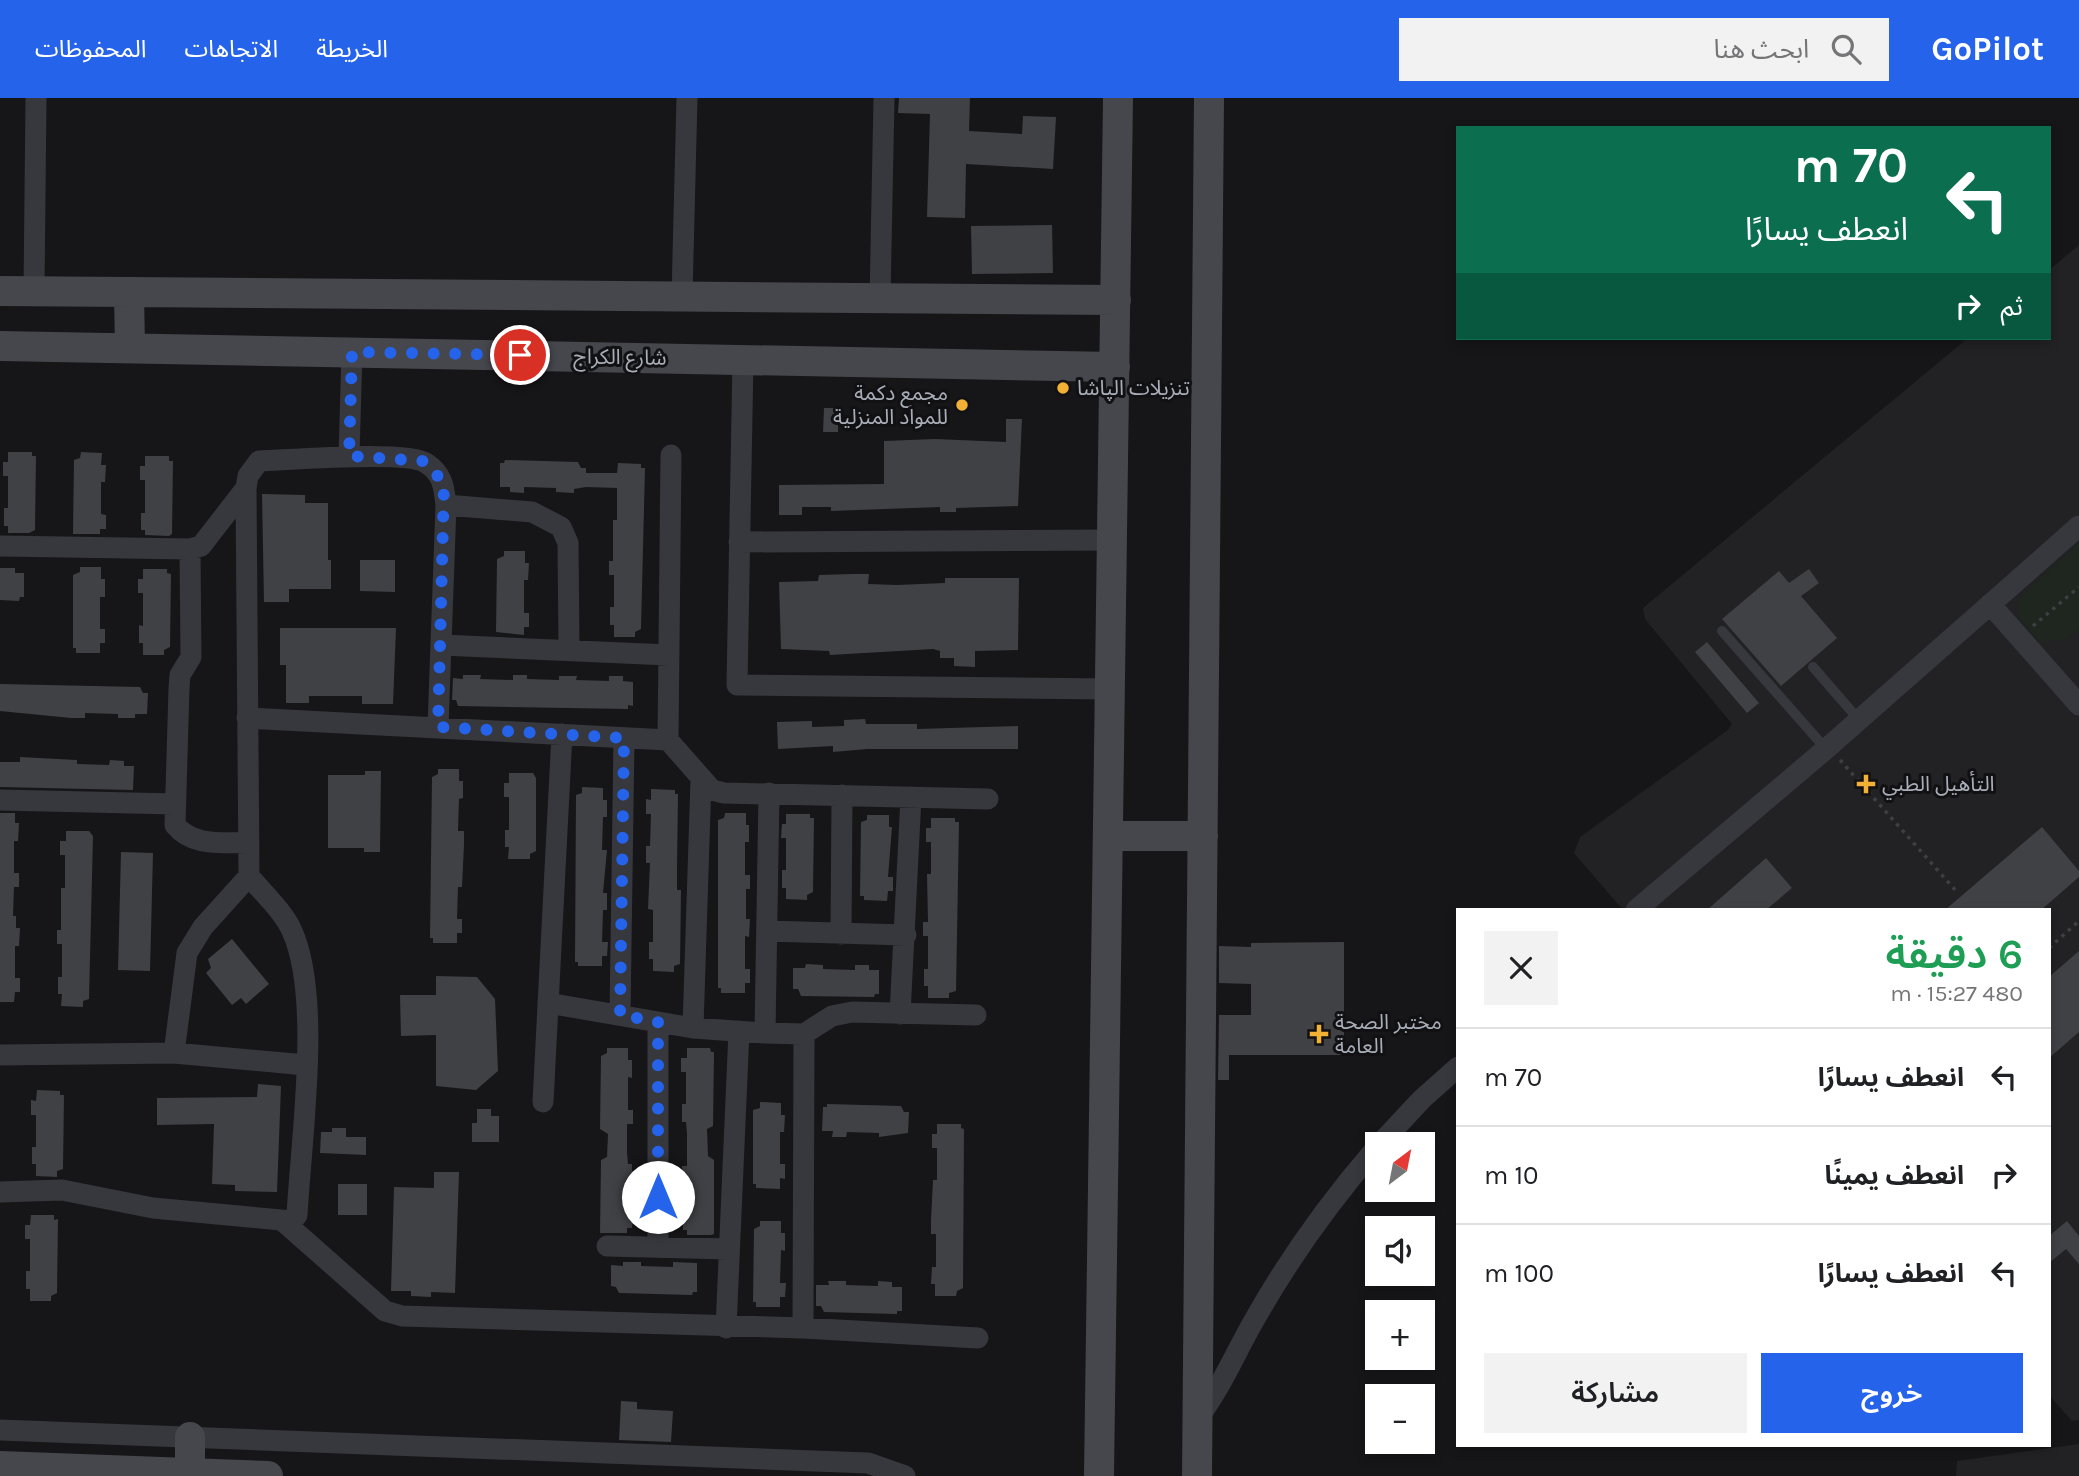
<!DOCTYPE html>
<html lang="ar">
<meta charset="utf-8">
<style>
:root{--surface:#fff;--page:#f2f2f2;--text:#202124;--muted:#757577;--line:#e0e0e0;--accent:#2563eb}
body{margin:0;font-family:Karla,"Noto Sans Arabic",sans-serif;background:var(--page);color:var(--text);direction:rtl;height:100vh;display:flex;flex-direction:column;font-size:26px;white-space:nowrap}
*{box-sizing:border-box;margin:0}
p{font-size:23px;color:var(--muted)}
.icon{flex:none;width:38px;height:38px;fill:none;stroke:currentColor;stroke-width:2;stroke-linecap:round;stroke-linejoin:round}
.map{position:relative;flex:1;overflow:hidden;direction:ltr}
.side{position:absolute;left:1456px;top:810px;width:595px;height:539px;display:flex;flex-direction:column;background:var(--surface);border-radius:0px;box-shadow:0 4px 10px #0003;direction:rtl}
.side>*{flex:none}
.top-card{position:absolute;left:1456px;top:28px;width:595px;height:214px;border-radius:0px;box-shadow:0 4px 10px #0003;direction:rtl;background:#0b6e4f;color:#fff;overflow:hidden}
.needle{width:46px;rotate:32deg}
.buttons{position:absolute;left:1365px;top:1034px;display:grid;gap:14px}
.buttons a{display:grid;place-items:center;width:70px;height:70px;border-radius:0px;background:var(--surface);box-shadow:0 4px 10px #0003;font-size:35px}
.pin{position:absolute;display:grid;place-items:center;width:60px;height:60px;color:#fff;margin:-30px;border:4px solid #fff;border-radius:50%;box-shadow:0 2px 7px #0007}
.me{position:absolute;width:77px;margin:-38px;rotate:0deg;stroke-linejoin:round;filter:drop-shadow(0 0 5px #0008)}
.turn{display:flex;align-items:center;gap:24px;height:147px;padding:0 28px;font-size:32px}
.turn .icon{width:91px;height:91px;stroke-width:2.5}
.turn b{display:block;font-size:49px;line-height:60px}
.then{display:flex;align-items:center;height:66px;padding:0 28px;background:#0003;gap:14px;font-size:26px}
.round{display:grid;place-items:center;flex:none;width:74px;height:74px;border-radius:0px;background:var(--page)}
.headline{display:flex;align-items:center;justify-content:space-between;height:119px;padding:0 28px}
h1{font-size:42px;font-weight:600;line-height:52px;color:#1e9e55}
.cta{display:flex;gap:14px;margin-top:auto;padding:14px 28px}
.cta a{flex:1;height:80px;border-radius:0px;background:var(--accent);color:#fff;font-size:28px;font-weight:600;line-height:80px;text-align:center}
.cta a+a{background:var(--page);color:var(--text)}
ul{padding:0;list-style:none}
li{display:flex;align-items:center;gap:21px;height:98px;padding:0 28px;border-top:2px solid var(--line)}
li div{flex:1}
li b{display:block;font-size:26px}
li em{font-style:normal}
header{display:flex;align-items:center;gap:42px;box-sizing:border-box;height:98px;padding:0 35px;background:var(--accent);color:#fff}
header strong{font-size:33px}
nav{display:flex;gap:38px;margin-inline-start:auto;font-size:24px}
.search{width:490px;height:63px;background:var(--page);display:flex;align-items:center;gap:18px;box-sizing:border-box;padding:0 24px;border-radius:0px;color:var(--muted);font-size:26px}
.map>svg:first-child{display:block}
.built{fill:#222225}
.green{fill:#1e261f}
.building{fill:#404145}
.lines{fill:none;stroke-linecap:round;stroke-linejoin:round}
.path{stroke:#3d3f44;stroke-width:3.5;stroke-dasharray:3.5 5;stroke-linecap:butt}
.lane{stroke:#37383d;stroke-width:10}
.street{stroke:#37383d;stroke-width:21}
.secondary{stroke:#45474d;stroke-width:30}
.route{stroke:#2563eb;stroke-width:12;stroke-dasharray:0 21.6}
.poi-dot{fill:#f2b134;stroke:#111113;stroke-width:2.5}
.labels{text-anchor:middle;stroke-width:6;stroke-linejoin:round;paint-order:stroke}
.street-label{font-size:21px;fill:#a8adb8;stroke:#111113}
.poi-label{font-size:21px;fill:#a8adb8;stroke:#111113;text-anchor:start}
</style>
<header>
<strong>GoPilot</strong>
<div class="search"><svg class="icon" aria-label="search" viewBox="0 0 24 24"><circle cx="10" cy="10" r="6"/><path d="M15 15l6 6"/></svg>ابحث هنا</div>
<nav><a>الخريطة</a><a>الاتجاهات</a><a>المحفوظات</a></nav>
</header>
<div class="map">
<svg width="2079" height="1378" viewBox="0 0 2079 1378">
<rect width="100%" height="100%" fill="#161618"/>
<path class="built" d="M2079,147V1322L2072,1323L2049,1297V812H1623L1574,755L1580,739L1728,632L1732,626L1645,521L1643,510L1968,240H2049V172Z
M2079,1346V1378H1956L1957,1363Z"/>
<path class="green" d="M2079,445V531L2064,542L2039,544L2018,519V501Z"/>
<path class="building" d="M899,0H970L969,33L1022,36L1023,18L1056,19L1053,71L966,66L965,120L927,119L930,16L898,15Z
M1052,127L1053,175L972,176L971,128Z
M824,310H838V334H823Z
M1006,321H1022L1018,408L956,410V414H940V409L831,413V409H802V417H779V387L884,386V343L935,341L1006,344Z
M8,354H32V358H36L35,432L29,435H8V428H4V410H8V378H3V364H8Z
M81,354L102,355L101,367H106L105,384H101V416L106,417V431H100V436H73L74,362L80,360Z
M145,358H169V363H173L172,436L169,438L145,437V432H141V415H145V382H140V368H145Z
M505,362L578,364L581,370H586V375H617L618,365L641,366V370H645L641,531L635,534V539H614V527H610V509H614V477H609V463H613V422H617V390L586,389L574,391V395L556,394V390L524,389V395L510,394V389H500V365H504Z
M262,396L305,397V405H328V462H331V491H289V504H264Z
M504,453H525V465H529L528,482H524V515H529V529H524V537L496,534L497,461L504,458Z
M360,462H395V494L360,493Z
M80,469H101V481H105V499H100V531H105V545H100V555H76V550H73V477L80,474Z
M0,470H15V475H24V499H20L19,503L0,502Z
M143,471H167V475L171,476L170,549L164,552V557H143V545H139V527L143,528V495H138V481H143Z
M1809,471L1819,485L1801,498L1837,540L1781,588L1722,521L1779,473L1789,485Z
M852,476H869L868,486L897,487L945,485V480H1019L1018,552L975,553V569L954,568V560H940V553L933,551L830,557L829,553L781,551L779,484L818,483L819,477Z
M280,530H396L393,606H362V598H309V605H286V567H280Z
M1707,544L1759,605L1747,615L1695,554Z
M463,577H481L480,581L513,582V577H527V581L559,582V578H577L576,582L609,583V578H623V583L633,584V608L628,607V611L458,608L456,602H452L453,580L463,581Z
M0,586L140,589L143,595H148L147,616H135V620H118V616L85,615V620H71L0,613Z
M865,621L866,626H917V631L1018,628V651H867L833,654V648L778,651L777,624L812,623V629L844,628V622Z
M20,659L77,662V666L109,667L110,662L124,663V668H134L133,692L0,689V664H20Z
M438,671H459V683H463V700L459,701L458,733H464V747L462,789H458L457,821H462V835H457V845H433V840H430L432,679L438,676Z
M365,673H381L380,754H364V750H328V677H365Z
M509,675H533L536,680V753L530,756V761H508L509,749H505V732H509V699H504V685H509Z
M582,689L603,690V702H607V719H603L602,752H607L603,795H607V812H603L602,844H608L607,858H602V868H578V864H575L576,697L582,695Z
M651,691L675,692V696H678L677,770V792H681L680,866L674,868V874L653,873V861H649V844H653V812L648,811L650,765H646V748H650L651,716H646V701L651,702Z
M0,715H15V725H19L18,743H14V775H19V789H14L13,818H16V830H20L19,848H15V880H20V894H15L14,904H0Z
M725,715H746V727H749V744H745V777H750V791H746V821H750L749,839L745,838V871H750V885H745V895H721V890H718V722L724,720Z
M786,716H810V720H814L813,794L807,797V802L786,801V790H782V772H786V740H781L782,726H786Z
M867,717H889V729H892L888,779H893V793H888L887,803L864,802V798H860L861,724L867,722Z
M931,720H955V724H959L956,893L949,895V900H928V888H924V871H928V838H923V824H928L927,776H931V744H926V730H931Z
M2042,729L2079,773V779L2041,812H1945Z
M66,733H89L93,738L89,901L83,903V909L61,908L62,896H58V879H62V846H57V832H61V790H65V757H60V743H66Z
M121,754L153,755L150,873L118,872Z
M1766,760L1792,790L1766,812H1707Z
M232,841L269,886L246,906L241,900L232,907L206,875L211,870L208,861Z
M1344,844V957H1229V982H1218L1219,917H1251V886L1219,885V848L1251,849V845Z
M2079,853V934L2049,960V879Z
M806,866L823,867V871L855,872V867H869V872H879V896H875L874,899L801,898L798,891H793V870H805Z
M436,878L477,879L495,901L498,973L476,992L436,988V937L401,938L400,897H436Z
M607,950H628V962H632V980L628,979V1012H633V1026H627V1054L628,1066H632V1084L628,1083L627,1116H633L632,1130H627V1135H600L601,1062L607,1059L608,1036L600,1031L601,958L607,955Z
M687,950H710L711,954H714L713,1028L707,1031L708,1058L714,1062V1136L711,1137H687V1132H683V1115H687V1082H682V1068H687V1036L686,1024H682V1006H686V974H681V960H687Z
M258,986L281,988L277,1094L235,1093V1087L212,1086L214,1026L157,1027V1000L257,999Z
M37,992L60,993V997H64L63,1071L57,1073V1079L36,1078V1066H32V1049H36V1017H31V1002L36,1003Z
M760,1004L781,1005V1017H785L784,1034H780V1066H785V1081L780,1080V1091L756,1090V1086H753V1012L760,1010Z
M827,1006L901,1008L904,1014H909L908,1035L879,1039V1035L847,1034L846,1039H832L833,1033H822L823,1009H827Z
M477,1011H491V1018H499V1044H472V1025H477Z
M937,1026H961V1030L964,1031L963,1190L957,1193L956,1198H935V1186H931L932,1169H936V1136H931V1122L933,1082H937V1050H932V1036H937Z
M332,1030H346V1039H366V1057L320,1055L321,1034H332Z
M434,1074H459L455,1195L431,1194V1199L411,1198V1193H391L394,1089L434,1090Z
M338,1086H367V1117H338Z
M31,1117H54V1122L58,1121L57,1195L51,1198V1203H30V1191H26V1173H30V1141H25V1127H30Z
M760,1123H781V1135H785V1153L781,1152L780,1185H786L785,1199H780V1209H756V1204H753L754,1131L760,1128Z
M2067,1123L2079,1138V1166L2066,1151L2049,1165V1138Z
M623,1164H641V1168L673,1169V1164L697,1165V1194H693L692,1197L619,1195L616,1189L611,1188V1167L623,1168Z
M828,1183H846V1187L878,1188V1183L892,1184V1189H902V1213H897V1216L824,1214L821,1208H816V1187H829Z
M621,1303L637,1304V1311L673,1313L671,1344L619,1342Z"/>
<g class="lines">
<path class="path" d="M2033,528L2079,489
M1840,662L1957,794
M2049,850L2079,823"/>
<path class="lane" d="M1722,533L1826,651
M1813,569L1859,622"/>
<path class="street" d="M34,193L36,0
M682,198L687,0
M880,200L884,0
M743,262L737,587L1110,591
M671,357L668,642L712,692L724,695L988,701
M349,358L352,254
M446,407L532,414L561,429L568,445L569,552
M739,444L1112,442
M0,448L190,451L201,448L246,390
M190,451L191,559L180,577L179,590L175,727C193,749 222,744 249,745
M1990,506L2079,607
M441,547L669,557
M247,620L668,642
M0,702L175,706
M1636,812L1826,651L2079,428
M767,833L906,837
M841,836L842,697
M548,905L693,930L765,935L804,936L832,918L852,914L976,917
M900,916L911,699
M620,917L624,640
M693,930L701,681
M765,935L769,695
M174,955L187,855L203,829L249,778L246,390L248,378L259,363C288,362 407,352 426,365C443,376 444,389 446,407L438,629
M0,957L174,955L306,967
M543,1004L562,636
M1380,1046L1422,1001L1458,969
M0,1094L62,1092L153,1110L292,1123L297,1117C301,1042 322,899 292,833C284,814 263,795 249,778
M284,1124L385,1213L402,1218L803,1230L978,1240
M607,1148L729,1151
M658,1149V924
M726,1230L739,933
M803,1230L804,936
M1197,1321C1222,1289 1236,1253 1256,1219C1290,1159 1332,1101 1377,1049
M0,1332L868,1365L905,1378"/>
<path class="secondary" d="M0,193L1116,202
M129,194L130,250
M0,248L1115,269
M1108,738H1203
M0,1368L268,1378
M190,1375V1339
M1099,1378L1118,0
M1197,1378L1209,0"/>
</g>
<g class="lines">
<path class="route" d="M520,257L352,254L349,358L424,363L444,385L438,629L624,640L620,917L658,924V1099"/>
</g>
<g class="poi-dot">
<circle cx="1063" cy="290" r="7"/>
<circle cx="962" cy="307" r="7"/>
<path d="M1862.5 675.5h7v7h7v7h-7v7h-7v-7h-7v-7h7z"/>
<path d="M1315.5 925.5h7v7h7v7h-7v7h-7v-7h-7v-7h7z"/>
</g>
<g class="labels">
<g class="street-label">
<text transform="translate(620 259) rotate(1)" y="7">شارع الكراج</text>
</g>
<g class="poi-label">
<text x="1077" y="297">تنزيلات الپاشا</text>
<text x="948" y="302" text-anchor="end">مجمع دكمة<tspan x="948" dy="24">للمواد المنزلية</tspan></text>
<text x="1882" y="693">التأهيل الطبي</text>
<text x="1335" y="931">مختبر الصحة<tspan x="1335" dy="24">العامة</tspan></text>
</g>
</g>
</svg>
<div class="buttons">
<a><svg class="needle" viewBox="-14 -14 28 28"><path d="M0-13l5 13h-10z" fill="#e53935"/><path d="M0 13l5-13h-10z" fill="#757577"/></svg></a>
<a><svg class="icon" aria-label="sound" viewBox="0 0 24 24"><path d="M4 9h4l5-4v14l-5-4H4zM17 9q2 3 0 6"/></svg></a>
<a>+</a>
<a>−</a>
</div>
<div class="pin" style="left:520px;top:257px;background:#d93025"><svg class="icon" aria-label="arrive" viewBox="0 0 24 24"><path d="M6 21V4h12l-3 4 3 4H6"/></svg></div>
<svg class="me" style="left:658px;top:1099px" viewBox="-20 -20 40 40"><circle r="19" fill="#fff"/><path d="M0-13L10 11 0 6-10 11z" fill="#2563eb"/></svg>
<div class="top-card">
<div class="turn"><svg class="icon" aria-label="left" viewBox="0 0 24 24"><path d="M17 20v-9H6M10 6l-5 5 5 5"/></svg><div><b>70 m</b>انعطف يسارًا</div></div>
<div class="then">ثم<svg class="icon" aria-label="right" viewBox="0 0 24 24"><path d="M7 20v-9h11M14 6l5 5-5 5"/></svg></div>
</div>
<section class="side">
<div class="headline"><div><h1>6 دقيقة</h1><p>480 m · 15:27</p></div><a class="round"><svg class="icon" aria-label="close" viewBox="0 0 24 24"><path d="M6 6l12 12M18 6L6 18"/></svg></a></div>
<ul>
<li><svg class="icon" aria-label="left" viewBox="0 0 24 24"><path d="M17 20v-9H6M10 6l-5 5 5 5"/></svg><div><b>انعطف يسارًا</b></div><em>70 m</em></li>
<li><svg class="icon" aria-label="right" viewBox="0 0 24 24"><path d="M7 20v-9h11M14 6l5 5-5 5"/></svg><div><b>انعطف يمينًا</b></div><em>10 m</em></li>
<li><svg class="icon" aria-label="left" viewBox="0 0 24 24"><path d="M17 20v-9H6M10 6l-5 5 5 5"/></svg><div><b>انعطف يسارًا</b></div><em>100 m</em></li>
</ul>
<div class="cta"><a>خروج</a><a>مشاركة</a></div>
</section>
</div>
